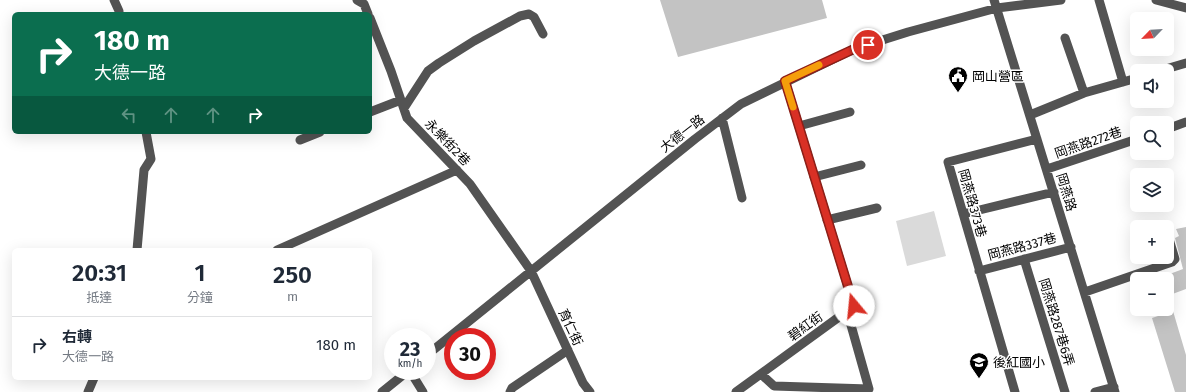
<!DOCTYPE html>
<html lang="zh-TW">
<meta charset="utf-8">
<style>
:root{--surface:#fff;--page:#f2f2f3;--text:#1f2937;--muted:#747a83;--line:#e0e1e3}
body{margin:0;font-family:"Fira Sans","Noto Sans TC",sans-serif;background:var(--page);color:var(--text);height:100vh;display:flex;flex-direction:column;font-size:15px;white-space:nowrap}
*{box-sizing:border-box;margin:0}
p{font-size:13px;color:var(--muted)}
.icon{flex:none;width:22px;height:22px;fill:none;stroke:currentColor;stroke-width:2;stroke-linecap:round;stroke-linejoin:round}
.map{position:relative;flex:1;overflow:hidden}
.drawer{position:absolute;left:12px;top:248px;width:360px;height:132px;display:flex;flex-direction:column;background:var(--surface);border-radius:6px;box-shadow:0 4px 16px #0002}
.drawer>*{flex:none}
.top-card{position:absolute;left:12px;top:12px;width:360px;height:122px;border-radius:6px;box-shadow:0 4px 16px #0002;background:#0b6e4f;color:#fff;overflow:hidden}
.needle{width:26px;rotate:245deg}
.fabs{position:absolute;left:1130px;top:12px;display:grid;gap:8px}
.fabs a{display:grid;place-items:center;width:44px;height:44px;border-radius:6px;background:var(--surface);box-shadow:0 4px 16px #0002;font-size:20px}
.speed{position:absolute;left:384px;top:328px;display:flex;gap:8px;font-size:20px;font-weight:700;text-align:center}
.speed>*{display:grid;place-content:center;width:52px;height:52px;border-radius:50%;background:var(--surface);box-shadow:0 4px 16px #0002;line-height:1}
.speed small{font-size:10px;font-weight:400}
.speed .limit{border:6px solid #d22;background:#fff;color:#111}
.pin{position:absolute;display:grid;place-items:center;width:34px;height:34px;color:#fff;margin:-17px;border:2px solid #fff;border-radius:50%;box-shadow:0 1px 4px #0007}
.me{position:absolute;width:44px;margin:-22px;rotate:343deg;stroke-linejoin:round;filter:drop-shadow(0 0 3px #0008)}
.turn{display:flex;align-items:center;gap:14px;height:84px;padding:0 16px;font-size:18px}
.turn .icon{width:52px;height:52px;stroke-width:2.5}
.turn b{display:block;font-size:28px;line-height:34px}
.lanes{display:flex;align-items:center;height:38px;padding:0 16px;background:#0003;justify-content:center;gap:20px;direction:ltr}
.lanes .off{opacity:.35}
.eta{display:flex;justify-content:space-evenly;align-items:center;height:68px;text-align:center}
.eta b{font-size:24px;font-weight:600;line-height:28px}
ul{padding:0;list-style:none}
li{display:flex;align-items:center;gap:12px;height:56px;padding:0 16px;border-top:1px solid var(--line)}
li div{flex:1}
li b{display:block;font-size:15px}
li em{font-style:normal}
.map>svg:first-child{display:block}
.green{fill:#dadada}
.building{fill:#c3c3c3}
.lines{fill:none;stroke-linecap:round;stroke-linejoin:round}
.minor{stroke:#535353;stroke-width:9}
.route-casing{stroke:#8d1f18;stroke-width:10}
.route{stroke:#d93025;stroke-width:7}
.slow{stroke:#f59e0b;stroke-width:7}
.labels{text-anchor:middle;stroke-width:3;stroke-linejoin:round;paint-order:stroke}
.poi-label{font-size:13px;fill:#000;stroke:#fff;text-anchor:start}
.street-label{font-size:13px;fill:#000;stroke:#fff}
</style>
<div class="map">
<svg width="1186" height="392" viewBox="0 0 1186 392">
<rect width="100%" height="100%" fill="#fff"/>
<path class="green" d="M934,211L946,256L907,266L896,221Z"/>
<path class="building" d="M660,0H822L827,18L678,57Z
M1186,227V289L1167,296V275L1183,269L1175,238L1179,236L1176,229Z
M1173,311L1186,355V392H1175L1152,318Z"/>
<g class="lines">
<path class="minor" d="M114,0L119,11V14
M357,0L364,4L368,14
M994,0L1115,392
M1099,0L1123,82
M1156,0L1186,8
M370,18L391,71L407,118L470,184L531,271L583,383L590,392
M1065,38L1084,93
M1159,71L1186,63
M404,108L428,71L439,63L474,41L520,16L529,14L534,17L543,34
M370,112L401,100
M1030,115L1084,93L1137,78
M722,118L742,198
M799,126L850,112
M1167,129L1186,122
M300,140L320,132
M1047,169L1137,139
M814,177L861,165
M963,214L1054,192
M827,220L877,208
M137,250L144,170L151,159L146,132
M277,250L457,170
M1024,259L1065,392
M979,271L1071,247
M1085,292L1172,262L1175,259L1169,239
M427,355L695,139L741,104L854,49L908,32L997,8L1061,0
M410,371L423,392
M761,374L774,386L869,389L847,311
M88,392L94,378
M382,392L408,371
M510,392L512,388L568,350
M736,392L854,306L785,81
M1015,392L948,162L1037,139
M1095,392L1114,387"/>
</g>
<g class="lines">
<g class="route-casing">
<path id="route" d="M854,306L785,81L854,49L868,45"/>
</g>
<use href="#route" class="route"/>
<path class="slow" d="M793,107L785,81L819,65"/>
</g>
<defs>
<g id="civic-pin" transform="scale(1)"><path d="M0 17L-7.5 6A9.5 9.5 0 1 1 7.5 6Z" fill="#000" stroke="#fff"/><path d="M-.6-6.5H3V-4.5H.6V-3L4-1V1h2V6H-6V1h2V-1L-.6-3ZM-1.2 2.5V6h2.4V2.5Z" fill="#fff"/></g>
<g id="school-pin" transform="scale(1)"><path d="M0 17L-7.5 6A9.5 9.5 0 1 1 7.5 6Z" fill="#000" stroke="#fff"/><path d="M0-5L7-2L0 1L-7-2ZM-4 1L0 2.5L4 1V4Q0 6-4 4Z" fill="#fff"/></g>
</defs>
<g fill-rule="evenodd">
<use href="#civic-pin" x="958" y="76"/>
<use href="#school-pin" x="979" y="362"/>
</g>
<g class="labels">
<g class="poi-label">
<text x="972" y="81">岡山營區</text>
<text x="993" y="367">後紅國小</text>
</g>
<g class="street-label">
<text transform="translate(682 133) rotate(-38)" y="5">大德一路</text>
<text transform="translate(448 142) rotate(46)" y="5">永樂街2巷</text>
<text transform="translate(1088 142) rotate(-19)" y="5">岡燕路272巷</text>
<text transform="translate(1067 192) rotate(73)" y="5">岡燕路</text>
<text transform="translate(973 203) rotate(74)" y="5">岡燕路373巷</text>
<text transform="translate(1022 246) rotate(-15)" y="5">岡燕路337巷</text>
<text transform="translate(1057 322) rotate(73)" y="5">岡燕路287巷6弄</text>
<text transform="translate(805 326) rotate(-36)" y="5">碧紅街</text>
<text transform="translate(571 327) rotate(65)" y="5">育仁街</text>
</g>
</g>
</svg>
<div class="fabs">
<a><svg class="needle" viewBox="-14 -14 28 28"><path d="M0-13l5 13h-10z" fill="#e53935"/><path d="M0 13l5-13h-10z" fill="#747a83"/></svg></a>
<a><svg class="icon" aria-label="sound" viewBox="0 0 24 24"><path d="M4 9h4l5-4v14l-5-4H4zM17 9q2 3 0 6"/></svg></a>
<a><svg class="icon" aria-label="search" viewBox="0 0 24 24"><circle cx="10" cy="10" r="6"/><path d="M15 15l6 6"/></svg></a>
<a><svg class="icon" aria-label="layers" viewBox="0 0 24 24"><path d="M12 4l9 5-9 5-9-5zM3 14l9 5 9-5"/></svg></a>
<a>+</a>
<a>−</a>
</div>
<div class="speed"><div>23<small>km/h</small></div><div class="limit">30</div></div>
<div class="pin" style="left:868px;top:45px;background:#d93025"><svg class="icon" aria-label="arrive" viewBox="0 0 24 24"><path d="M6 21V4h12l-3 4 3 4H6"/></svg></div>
<svg class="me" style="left:854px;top:306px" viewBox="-20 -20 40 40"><circle r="19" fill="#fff"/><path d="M0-13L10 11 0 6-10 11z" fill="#d93025"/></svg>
<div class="top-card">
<div class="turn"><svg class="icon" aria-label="right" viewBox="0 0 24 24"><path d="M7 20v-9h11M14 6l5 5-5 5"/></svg><div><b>180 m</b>大德一路</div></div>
<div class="lanes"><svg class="icon off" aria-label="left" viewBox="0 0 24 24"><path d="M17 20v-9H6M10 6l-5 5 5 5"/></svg><svg class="icon off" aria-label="ahead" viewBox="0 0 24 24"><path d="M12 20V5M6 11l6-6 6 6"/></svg><svg class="icon off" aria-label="ahead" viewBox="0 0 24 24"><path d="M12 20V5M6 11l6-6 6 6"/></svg><svg class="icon" aria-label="right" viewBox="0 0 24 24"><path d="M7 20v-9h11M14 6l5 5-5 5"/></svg></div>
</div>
<section class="drawer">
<div class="eta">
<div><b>20:31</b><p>抵達</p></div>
<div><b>1</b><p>分鐘</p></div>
<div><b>250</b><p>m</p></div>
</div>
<ul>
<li><svg class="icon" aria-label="right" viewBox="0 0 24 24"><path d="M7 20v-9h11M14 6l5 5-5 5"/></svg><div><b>右轉</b><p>大德一路</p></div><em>180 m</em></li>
</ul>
</section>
</div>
